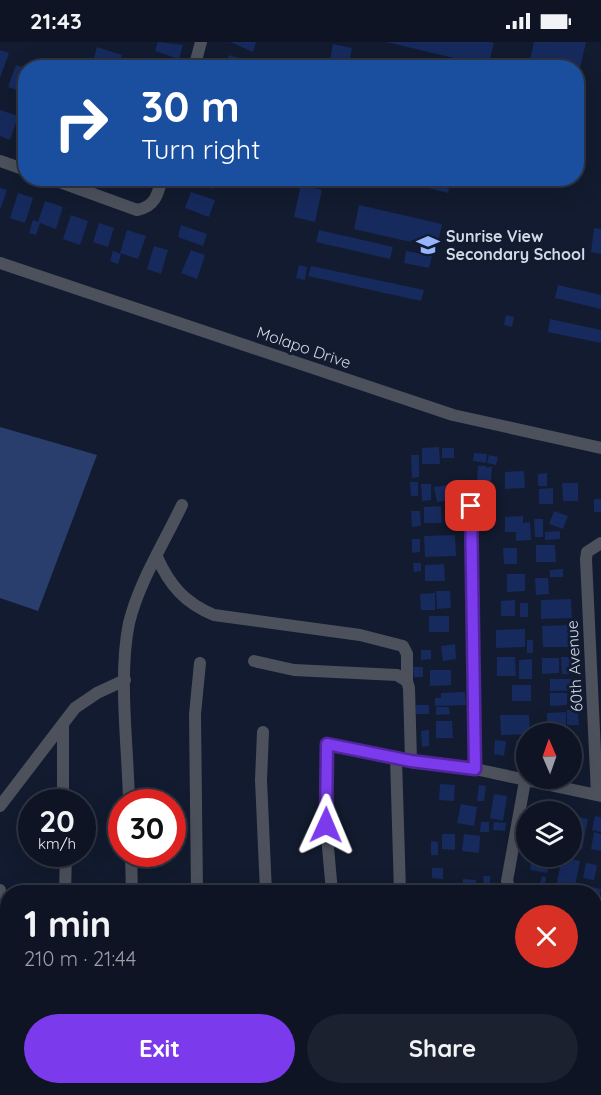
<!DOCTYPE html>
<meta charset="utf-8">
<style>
:root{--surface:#0e1423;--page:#1c2130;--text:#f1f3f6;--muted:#9b9ea6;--line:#2e3341;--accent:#7c3aed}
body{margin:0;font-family:Quicksand,sans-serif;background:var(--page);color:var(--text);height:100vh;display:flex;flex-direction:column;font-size:22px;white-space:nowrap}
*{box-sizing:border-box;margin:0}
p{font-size:20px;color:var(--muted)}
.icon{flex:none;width:33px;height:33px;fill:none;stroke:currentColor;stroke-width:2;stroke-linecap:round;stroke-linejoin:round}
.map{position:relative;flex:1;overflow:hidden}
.sheet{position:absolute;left:0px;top:843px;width:602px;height:210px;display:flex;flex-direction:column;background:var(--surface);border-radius:24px 24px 0 0;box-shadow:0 6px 24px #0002,0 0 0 2px var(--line)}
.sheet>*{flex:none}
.top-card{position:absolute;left:18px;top:18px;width:566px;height:126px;border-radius:24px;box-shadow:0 6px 24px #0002,0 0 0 2px var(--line);background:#1a4fa0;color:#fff;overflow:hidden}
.needle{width:39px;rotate:358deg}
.buttons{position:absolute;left:516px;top:681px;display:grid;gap:12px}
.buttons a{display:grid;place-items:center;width:66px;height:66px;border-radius:50%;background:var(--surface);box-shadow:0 6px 24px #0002,0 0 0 2px var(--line);font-size:30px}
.speed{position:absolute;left:18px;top:747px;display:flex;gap:12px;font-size:30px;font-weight:700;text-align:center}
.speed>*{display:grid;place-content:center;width:78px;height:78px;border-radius:50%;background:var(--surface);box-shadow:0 6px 24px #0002,0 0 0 2px var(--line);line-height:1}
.speed small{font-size:15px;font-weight:400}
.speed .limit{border:9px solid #d22;background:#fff;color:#111}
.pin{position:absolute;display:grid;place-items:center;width:51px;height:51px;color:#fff;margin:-26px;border-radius:12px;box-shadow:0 3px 9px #0006}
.me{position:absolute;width:66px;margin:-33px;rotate:1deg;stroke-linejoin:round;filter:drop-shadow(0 0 4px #0008)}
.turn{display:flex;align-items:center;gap:21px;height:126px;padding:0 24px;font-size:27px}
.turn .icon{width:78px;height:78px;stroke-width:2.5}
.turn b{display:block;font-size:42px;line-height:51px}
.round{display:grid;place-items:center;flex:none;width:63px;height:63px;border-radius:32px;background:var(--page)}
.overview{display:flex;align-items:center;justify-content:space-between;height:102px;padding:0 24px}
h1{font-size:36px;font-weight:700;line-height:45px}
.primary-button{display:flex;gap:12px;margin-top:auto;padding:12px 24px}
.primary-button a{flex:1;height:69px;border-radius:36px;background:var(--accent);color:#fff;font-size:24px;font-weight:700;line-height:69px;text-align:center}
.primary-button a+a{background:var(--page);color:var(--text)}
.status{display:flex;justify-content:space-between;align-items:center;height:42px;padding:0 30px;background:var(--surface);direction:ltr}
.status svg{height:16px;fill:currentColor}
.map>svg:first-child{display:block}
.green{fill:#2a3e6e}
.building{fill:#172a5d}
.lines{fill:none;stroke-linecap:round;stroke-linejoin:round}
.street{stroke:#4c515c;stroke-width:12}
.route-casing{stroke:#51269a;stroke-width:15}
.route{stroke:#7c3aed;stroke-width:10}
.labels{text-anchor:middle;stroke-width:6;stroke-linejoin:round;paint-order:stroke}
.poi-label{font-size:16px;font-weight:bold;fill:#d2d9e7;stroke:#121b2f;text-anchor:start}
.street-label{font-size:16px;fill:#d2d9e7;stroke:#121b2f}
</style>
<div class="status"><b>21:43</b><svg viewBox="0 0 49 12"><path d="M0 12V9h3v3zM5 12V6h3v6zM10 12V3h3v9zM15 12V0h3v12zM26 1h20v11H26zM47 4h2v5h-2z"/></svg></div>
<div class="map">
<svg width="601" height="1053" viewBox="0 0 601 1053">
<rect width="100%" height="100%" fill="#121b2f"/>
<path class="green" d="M0,385L97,413L38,569L0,556Z"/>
<path class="building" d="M158,0L183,3L179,17L155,9Z
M230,0H256L253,10Z
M386,0H490L494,1L488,24Z
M534,0H586L577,38L576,26H528Z
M333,2L352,6L348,26L329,23Z
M97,5L122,13L118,26L93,19Z
M0,8L9,11L0,36Z
M229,13L250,20L248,26H225Z
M16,23L26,26V51L8,45Z
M0,68L18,74L10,98L0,94Z
M26,89V109L19,107Z
M112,136H135L132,146L111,139Z
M189,136H217L213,147L188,139Z
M389,136H451L448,151Z
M301,142L322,148L315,180L294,175Z
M0,146L7,148L0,168Z
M191,150L215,158L209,175L185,166Z
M18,151L33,156L25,181L10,176Z
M45,159L63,165L56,187L40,181L36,193L29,191L33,178L38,180Z
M359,163L442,182L437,206L354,187Z
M71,173L88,179L80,203L63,197Z
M99,181L114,186L108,205L93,200Z
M181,183L207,192L203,204L178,195Z
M594,186L601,187V212L591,210Z
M127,188L146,194L138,217L120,211Z
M319,188L393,205L390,217L316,200Z
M154,204L168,208L161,232L147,227Z
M191,208L205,213L197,237L181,231Z
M113,209L121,212L118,222L110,219Z
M406,209L432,214L429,226L404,221Z
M299,223L307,225L305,238L296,236Z
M311,224L424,248L421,259L308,234Z
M558,243L601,253V267L555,256Z
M506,273L514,275L512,285L504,283Z
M550,277L601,288V301L548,290Z
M439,405L440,422H422V406Z
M442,406H454V416H442Z
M474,411L487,412L486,421L473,419Z
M411,413H419V435L412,436Z
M489,413L498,415L496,423L487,421Z
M478,424H486V426L492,424L491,439H477Z
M524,429L525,446L505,447V430Z
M547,431V444H538V432Z
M410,440H418V454H411Z
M562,441H578V459H563Z
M421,442H431V458L422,459Z
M449,443L451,458L437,460L434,445Z
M553,446V462H539V447Z
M594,457H601V470H594Z
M441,464L442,481H424V465Z
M411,469H420L421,484L412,485Z
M554,469L568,474L563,487L549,482Z
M523,474V481L530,480L531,498L516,499V490H505V475Z
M534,477H543V495H535Z
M560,489V497L545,498V490Z
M455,493L456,514L425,515L424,494Z
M412,497H420V510L412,511Z
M536,503H555L556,520H536Z
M503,506H517V522H504Z
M413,521H421V529L414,530Z
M444,522L445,539H425V523Z
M563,527V535H550V528Z
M507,532H525V549L507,550Z
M535,536H548L549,552L536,553Z
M436,549H450L451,566L437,567Z
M435,551V568H421L420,552Z
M571,557L572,576L541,577V558Z
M515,558V574H501V559Z
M520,561H528V575H520Z
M429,574H449V590H429Z
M571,583L572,605H543L542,584Z
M525,587V605L496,606V588Z
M527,598H533V611H527Z
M455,602L456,617L443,619L441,604Z
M421,608H431V617L421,618Z
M497,615H515L516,634H497Z
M561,615H576V632H562Z
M542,616H559V631L542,632Z
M532,617V637H519V618Z
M413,625H423V635H414Z
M430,628H451V643L430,644Z
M550,637H578L579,648L550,649Z
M512,643H531V659H512Z
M465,650L466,663L435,664V656H441V651Z
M550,651H567V663L550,664Z
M416,663H429V672H416Z
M436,665H449L450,672L436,673Z
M567,668H578L579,683H567Z
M566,670V686H547V671Z
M500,673H529L530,692L501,693Z
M436,679H452L453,696H436Z
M429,688V704L422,705L421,689Z
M495,698L506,699L504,714L494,712Z
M516,699H526V715L517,716Z
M440,742L455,743L454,759L439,758Z
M479,743L486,744L484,759H477Z
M494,752L507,754L503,779L490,776Z
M461,762L477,765L474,784L457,781Z
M572,773L588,777L582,808L572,805Z
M595,774L601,775V790L592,788Z
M481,780H489V790H480Z
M494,780L506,781L505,789L493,788Z
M594,790L601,792V809L591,807Z
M442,792H455V808L442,807Z
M464,792L480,794L479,811L462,809Z
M431,799L438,800V813H431Z
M532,814H551L547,831L530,828Z
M562,815L580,819L574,849L556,845Z
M586,821L597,823L594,838L583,836Z
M432,826H443V837L432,836Z
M483,834H490V843H484Z
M542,834L546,835L544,848L539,847Z
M463,837L476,838V850H462Z
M586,844L601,847L597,867H594V850H585Z
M594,942L601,944V972L594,970Z
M594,1027L601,1028V1047L594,1046Z
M524,1046L540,1047L539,1053H523Z"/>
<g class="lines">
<path class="street" d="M194,26L201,0
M0,119L26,128
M49,136L137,168C155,165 158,152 162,136
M0,221L453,373L601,406
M471,464L475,727
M157,515C170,544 185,561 214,573L360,593L403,604L407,612V639
M254,619L294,628L397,633L407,639L409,646L411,719L475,727L601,754
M63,684V760
M263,690L261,738L266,850
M396,716L400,850
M597,753L586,517L587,510L601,501
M129,760C128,705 118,634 129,581C139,540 164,501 182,463
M0,764L75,666L97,651L125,638
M131,812L132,850
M0,848L5,1053
M65,850L66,812
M197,850L195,672L200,621
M332,850L326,783L327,702L411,719
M511,850L507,839L525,739
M594,874L601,876
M594,993L601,994
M70,1046V1053
M136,1046V1053
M203,1046V1053
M269,1046L270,1053
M336,1046L337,1053
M405,1046V1053
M492,1046V1053"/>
</g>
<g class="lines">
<g class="route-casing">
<path id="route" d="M326,783L327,702L411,719L475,727L471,464"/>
</g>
<use href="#route" class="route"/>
</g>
<defs>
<g id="school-bare" transform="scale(1.8)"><path d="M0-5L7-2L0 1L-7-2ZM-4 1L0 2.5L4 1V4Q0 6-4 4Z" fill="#97b6fd" stroke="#121b2f" stroke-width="2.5" paint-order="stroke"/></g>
</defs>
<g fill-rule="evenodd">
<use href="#school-bare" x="428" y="203"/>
</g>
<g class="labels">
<g class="poi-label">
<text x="446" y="200">Sunrise View<tspan x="446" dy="18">Secondary School</tspan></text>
</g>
<g class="street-label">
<text transform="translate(304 305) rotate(19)" y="6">Molapo Drive</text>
<text transform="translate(574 624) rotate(-93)" y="6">60th Avenue</text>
</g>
</g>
</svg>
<div class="buttons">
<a><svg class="needle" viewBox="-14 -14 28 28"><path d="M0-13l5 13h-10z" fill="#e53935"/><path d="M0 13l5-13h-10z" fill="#9b9ea6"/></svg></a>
<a><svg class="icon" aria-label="layers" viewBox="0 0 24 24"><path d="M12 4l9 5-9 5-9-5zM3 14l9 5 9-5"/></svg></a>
</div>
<div class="speed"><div>20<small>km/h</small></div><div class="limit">30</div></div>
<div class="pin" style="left:471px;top:464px;background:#d93025"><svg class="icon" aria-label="arrive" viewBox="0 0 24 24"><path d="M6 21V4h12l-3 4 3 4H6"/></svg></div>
<svg class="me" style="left:326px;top:783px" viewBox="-20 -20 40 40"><path d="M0-17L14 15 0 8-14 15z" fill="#7c3aed" stroke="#fff" stroke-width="4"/></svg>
<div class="top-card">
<div class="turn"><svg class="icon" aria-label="right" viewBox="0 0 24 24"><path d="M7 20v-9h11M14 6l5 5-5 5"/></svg><div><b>30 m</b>Turn right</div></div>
</div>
<section class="sheet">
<div class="overview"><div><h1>1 min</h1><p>210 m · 21:44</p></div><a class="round" style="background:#d93025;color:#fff"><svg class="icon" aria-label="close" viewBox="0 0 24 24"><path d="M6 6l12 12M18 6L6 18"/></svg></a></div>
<div class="primary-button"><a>Exit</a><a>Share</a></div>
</section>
</div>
